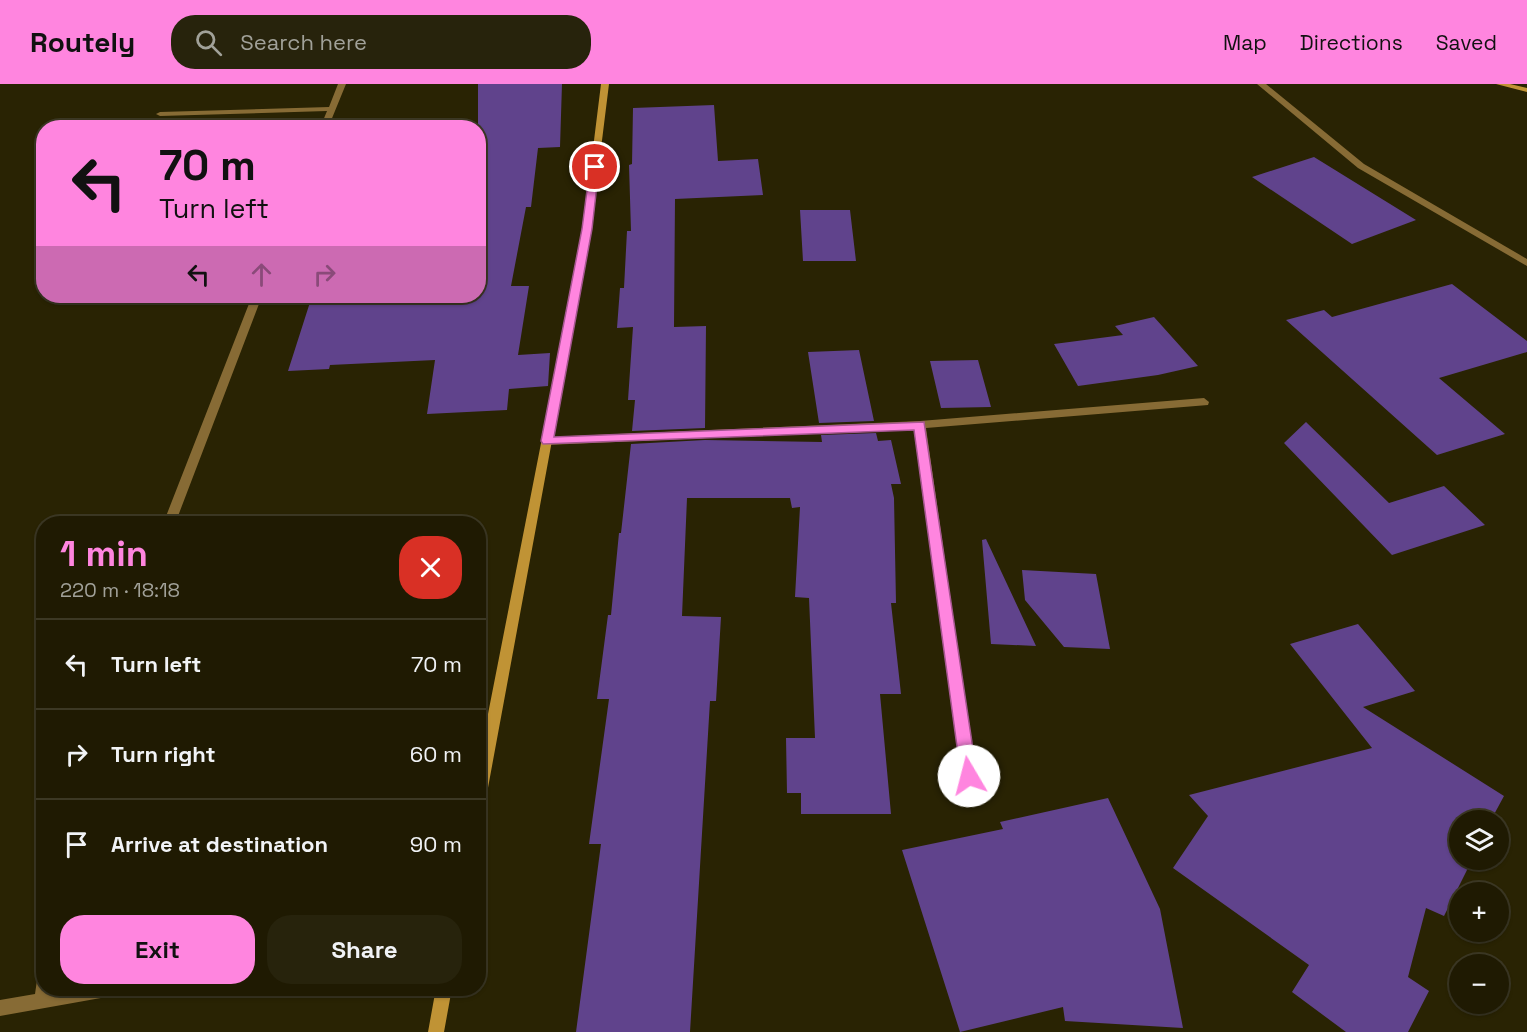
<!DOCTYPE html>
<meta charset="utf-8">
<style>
:root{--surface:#1f1a02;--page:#27230c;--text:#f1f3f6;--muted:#a1a199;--line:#3c3824;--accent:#ff85df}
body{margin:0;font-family:"Space Grotesk",sans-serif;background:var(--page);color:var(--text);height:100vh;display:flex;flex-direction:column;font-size:22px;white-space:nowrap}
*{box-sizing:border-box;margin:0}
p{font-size:20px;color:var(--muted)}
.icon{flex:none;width:33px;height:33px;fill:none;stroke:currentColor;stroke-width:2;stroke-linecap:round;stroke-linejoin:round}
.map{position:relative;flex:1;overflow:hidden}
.details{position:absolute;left:36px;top:432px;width:450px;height:480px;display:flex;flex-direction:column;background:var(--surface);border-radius:24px;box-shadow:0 2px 4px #0004,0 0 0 2px var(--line)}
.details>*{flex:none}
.banner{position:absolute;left:36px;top:36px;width:450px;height:183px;border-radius:24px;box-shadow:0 2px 4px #0004,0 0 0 2px var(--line);background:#ff85df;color:#111;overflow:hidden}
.tools{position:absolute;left:1449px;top:726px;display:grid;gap:12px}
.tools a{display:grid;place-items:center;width:60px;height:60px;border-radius:50%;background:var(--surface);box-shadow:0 2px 4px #0004,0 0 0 2px var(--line);font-size:30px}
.pin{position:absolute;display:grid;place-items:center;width:51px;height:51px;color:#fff;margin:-26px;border:3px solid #fff;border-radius:50%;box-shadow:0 2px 6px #0007}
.me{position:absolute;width:66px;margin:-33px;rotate:352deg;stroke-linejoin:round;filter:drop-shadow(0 0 4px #0008)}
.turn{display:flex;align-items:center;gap:21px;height:126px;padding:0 24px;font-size:27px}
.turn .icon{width:78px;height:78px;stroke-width:2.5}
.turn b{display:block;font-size:42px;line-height:51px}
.lanes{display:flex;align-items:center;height:57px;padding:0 24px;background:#0003;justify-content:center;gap:30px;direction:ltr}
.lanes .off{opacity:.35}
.round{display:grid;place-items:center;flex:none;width:63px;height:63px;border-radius:24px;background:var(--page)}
.headline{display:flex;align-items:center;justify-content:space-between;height:102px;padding:0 24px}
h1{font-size:36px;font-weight:700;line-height:45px;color:var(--accent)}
.action{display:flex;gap:12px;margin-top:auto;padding:12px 24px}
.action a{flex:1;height:69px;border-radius:24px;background:var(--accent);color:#111;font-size:24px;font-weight:700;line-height:69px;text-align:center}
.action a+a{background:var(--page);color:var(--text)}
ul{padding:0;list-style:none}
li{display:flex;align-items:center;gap:18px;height:90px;padding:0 24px;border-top:2px solid var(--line)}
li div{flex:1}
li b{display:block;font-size:22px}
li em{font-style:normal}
header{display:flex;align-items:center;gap:36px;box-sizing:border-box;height:84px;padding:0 30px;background:var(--accent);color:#111}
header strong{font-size:28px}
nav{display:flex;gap:33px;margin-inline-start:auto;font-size:21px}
.search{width:420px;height:54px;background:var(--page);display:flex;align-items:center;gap:15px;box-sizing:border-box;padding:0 21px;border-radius:24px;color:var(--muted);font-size:22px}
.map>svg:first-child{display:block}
.building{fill:#60438c}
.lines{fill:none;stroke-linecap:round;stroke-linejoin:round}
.street{fill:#876b35;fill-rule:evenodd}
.secondary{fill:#c09335;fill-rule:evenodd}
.route{fill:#ff85df;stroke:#a65691;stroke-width:1.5}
</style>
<header>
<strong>Routely</strong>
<div class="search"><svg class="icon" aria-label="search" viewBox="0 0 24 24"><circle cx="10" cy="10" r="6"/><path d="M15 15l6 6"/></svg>Search here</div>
<nav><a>Map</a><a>Directions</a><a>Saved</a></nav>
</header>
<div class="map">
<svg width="1527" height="948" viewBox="0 0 1527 948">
<rect width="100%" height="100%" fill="#292303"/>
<path class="building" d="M478,0H562L560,63L538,64L531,123H526L511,202H529L518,271L550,269L548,302L509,305L507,326L427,330L435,276L330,281L329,285L288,287L312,212H478Z
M714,21L718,77L758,75L763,111L675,115L674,243L706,242L705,344L632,347L635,316H628L633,243L617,244L620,204H624L627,147H631L629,81L632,80L633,24Z
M1314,73L1416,136L1352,160L1252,93Z
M800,126H850L856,177H803Z
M1452,200L1527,257V268L1439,294L1505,350L1437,371L1286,236L1324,226L1332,233Z
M1154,233L1198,282L1158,291L1078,302L1054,260L1123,251L1115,242Z
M859,266L874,337L819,339L808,268Z
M978,276L991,323L941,324L930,277Z
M1306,338L1389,419L1444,402L1485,441L1392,471L1284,359Z
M876,349L878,357L891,356L901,400H891L894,414L896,519H891L901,610H880L891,730H801V709H787L786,654H815L809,514L795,513L800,423L792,424L790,414H687L682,532L721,533L716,617H710L690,948H576L601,760H589L609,615H597L608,531H611L619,449H621L631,360L705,356L822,358L821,351Z
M986,455L1036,562L991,560L982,456Z
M1022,486L1096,490L1110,565L1064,563L1025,516Z
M1358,540L1415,607L1363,623L1504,712L1491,736H1460V776H1472L1444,832L1426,824L1408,893L1429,907L1408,948H1346L1292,908L1309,881L1173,784L1208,732L1189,711L1372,664L1290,560Z
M1108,714L1160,825L1183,944L1065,937L1063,923L960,948L902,766L1003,745L1000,738Z"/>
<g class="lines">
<path class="street" d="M338,0H346L328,44H320L327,27L160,32L156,30L160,28L329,23Z
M1257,0H1266L1364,80L1527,175V182L1358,84Z
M252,212H262L175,440H163Z
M1204,314L1209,318L1208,321L926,344L976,692L974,696L969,698L964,696L962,692L915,345L547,361L542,357L547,353L920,337Z
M44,887V904H52L51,907L64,904H120L118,910L112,912L0,932V916L35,910L38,889Z"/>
<path class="secondary" d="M601,0H609L591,145L485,720L483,725L478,726V681L583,145Z
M1496,0H1510L1527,4V8Z
M436,904H452L444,948H428Z"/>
</g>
<path class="route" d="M595,80L599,83L592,145L554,353L924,338L977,692L974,697L969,699L963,697L961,692L914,346L543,360L541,357L582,145L590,83Z"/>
</svg>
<div class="tools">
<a><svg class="icon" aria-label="layers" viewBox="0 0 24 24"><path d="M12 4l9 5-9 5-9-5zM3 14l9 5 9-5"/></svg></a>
<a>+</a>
<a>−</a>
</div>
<div class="pin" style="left:595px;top:83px;background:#d93025"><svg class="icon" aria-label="arrive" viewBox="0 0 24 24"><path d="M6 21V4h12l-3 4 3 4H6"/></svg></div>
<svg class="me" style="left:969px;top:692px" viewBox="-20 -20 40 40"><circle r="19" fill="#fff"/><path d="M0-13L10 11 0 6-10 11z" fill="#ff85df"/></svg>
<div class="banner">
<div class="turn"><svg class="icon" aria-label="left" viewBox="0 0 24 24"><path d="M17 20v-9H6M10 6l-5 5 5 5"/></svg><div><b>70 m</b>Turn left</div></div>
<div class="lanes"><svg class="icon" aria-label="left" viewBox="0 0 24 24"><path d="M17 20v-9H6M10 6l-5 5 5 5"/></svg><svg class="icon off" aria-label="ahead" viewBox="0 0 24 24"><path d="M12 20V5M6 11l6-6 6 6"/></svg><svg class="icon off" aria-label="right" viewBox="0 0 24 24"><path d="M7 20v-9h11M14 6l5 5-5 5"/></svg></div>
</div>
<section class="details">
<div class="headline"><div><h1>1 min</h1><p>220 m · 18:18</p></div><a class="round" style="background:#d93025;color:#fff"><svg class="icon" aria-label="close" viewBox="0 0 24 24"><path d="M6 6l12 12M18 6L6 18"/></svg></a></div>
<ul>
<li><svg class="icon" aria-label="left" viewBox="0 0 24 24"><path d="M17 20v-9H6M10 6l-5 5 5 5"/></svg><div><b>Turn left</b></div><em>70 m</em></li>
<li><svg class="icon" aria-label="right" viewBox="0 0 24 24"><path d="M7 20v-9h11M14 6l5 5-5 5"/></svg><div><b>Turn right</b></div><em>60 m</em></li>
<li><svg class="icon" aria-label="arrive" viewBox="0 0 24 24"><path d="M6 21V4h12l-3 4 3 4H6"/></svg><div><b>Arrive at destination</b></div><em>90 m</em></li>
</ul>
<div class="action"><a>Exit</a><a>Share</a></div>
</section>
</div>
